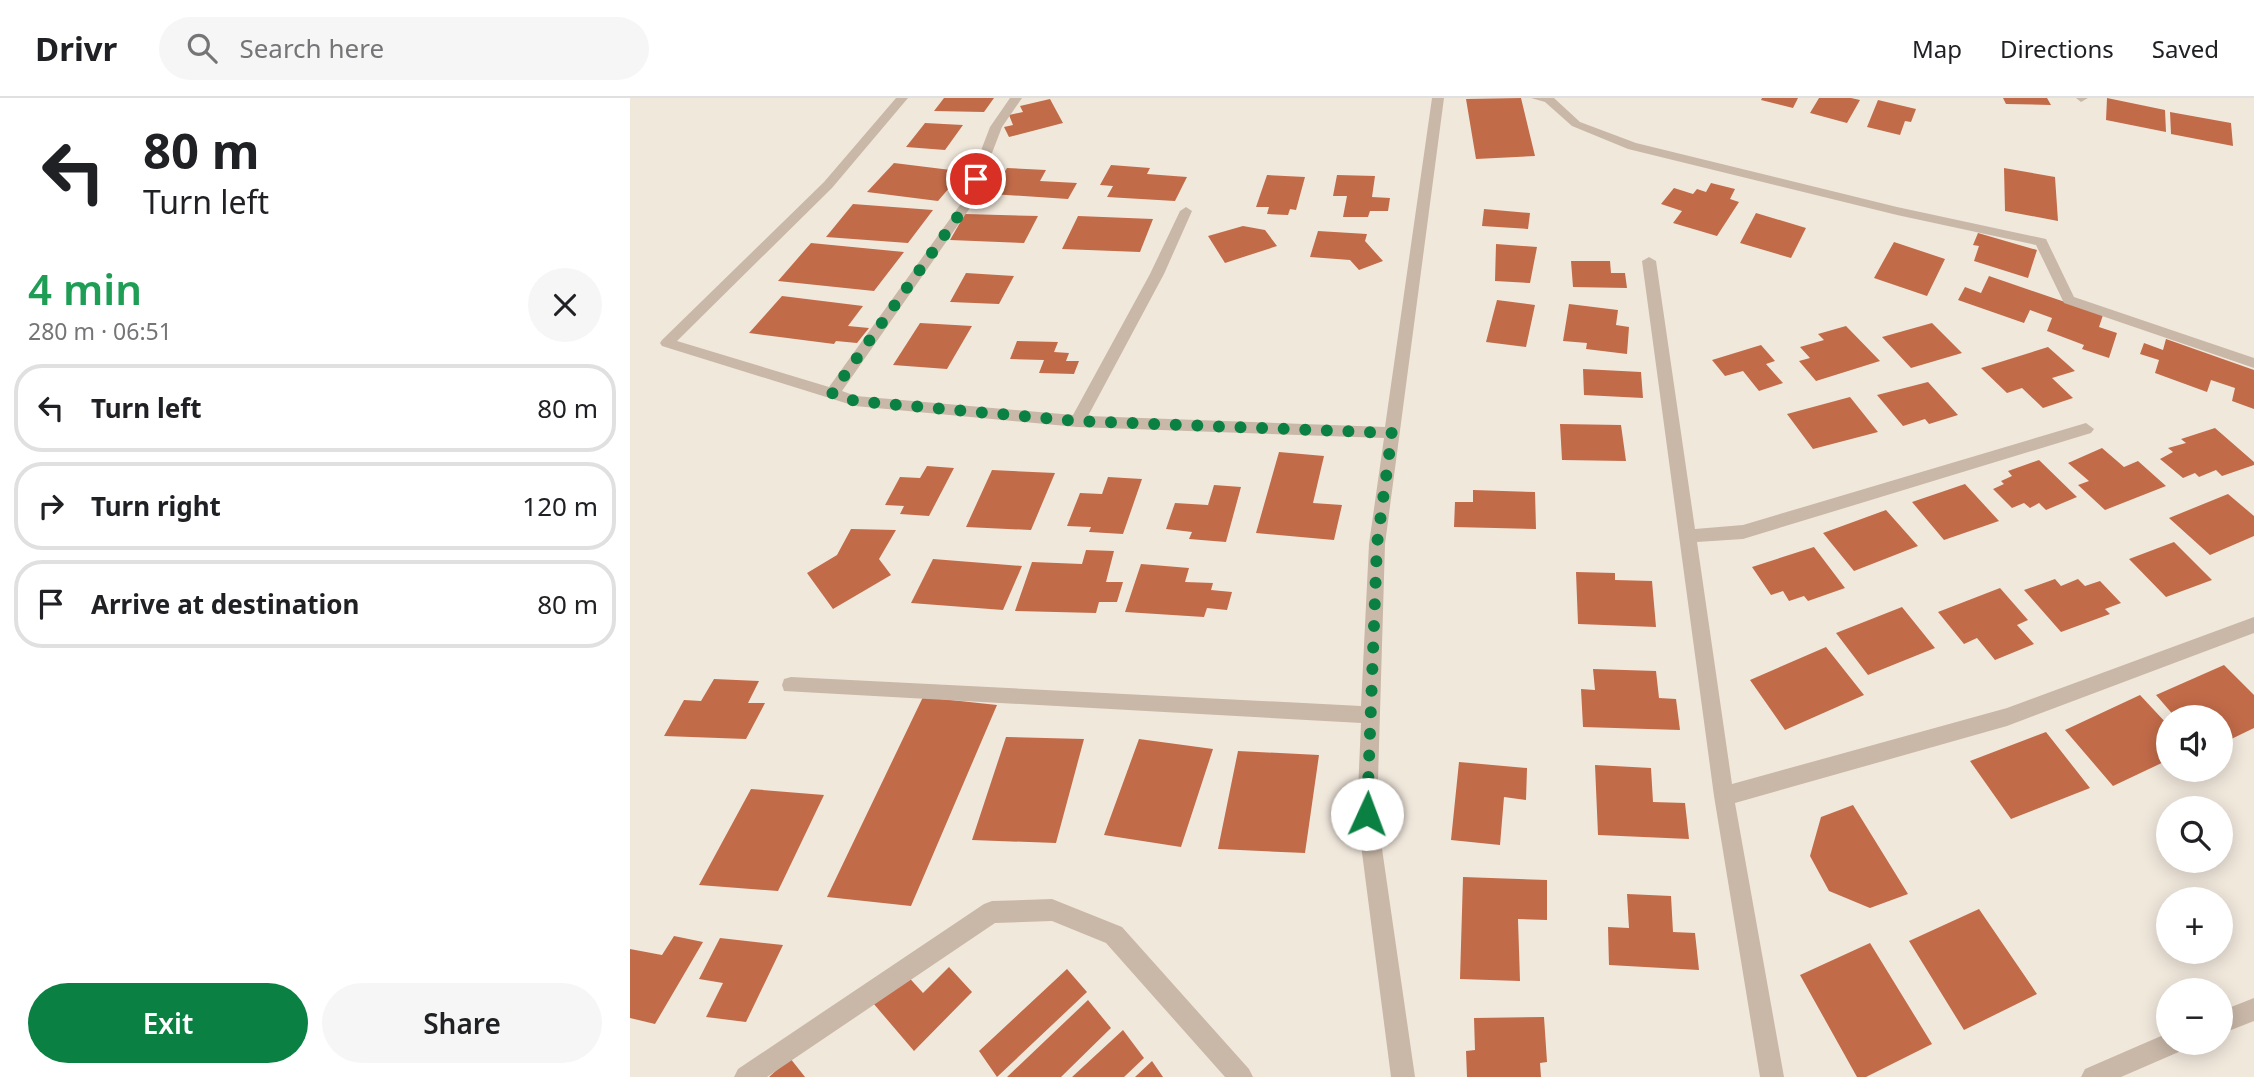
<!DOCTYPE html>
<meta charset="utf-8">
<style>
:root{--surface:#fff;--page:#f6f6f6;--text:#202124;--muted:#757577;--line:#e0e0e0;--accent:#0b8043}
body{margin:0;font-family:"Noto Sans",sans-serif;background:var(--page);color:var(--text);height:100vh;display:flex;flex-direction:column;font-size:26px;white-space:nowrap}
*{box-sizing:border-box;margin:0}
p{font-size:23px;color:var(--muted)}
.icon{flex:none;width:38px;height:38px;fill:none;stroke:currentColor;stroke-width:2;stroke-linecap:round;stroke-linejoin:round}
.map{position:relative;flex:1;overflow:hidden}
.sheet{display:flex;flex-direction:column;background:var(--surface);width:630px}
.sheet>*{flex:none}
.banner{background:#fff;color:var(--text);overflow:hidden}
.tools{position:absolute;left:1526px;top:607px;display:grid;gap:14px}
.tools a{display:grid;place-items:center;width:77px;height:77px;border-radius:50%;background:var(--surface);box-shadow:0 4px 18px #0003;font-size:35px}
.pin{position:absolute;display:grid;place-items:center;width:60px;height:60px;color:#fff;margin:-30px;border:4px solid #fff;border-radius:50%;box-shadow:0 2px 7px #0007}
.me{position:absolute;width:77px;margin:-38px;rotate:2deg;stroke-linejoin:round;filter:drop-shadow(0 0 5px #0008)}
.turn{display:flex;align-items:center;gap:24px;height:147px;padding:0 28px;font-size:32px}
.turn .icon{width:91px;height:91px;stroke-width:2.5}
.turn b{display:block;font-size:49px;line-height:60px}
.round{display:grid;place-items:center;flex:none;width:74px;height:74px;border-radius:37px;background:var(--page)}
.overview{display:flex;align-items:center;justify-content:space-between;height:119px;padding:0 28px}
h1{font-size:42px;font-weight:600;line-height:52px;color:#1e9e55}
.button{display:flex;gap:14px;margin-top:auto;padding:14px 28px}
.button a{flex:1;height:80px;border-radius:42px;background:var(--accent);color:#fff;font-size:28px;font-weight:600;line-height:80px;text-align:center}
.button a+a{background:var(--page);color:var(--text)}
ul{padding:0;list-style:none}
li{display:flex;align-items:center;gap:21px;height:88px;margin:0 14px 10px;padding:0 14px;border:4px solid var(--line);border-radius:28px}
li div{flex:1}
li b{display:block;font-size:26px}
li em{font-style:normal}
header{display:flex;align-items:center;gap:42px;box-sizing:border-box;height:98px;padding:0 35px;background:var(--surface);border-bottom:2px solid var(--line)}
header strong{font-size:33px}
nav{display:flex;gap:38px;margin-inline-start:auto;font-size:24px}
.search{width:490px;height:63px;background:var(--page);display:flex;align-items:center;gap:18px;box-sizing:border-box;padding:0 24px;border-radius:38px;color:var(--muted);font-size:26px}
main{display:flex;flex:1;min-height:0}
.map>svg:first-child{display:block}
.building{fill:#c26b49}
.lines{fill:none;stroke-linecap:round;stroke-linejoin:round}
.minor{fill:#c9b8a8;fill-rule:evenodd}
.route{stroke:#0b8043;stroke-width:12;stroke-dasharray:0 21.6}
</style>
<header>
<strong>Drivr</strong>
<div class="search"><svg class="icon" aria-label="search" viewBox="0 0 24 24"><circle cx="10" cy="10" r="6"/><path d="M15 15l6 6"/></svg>Search here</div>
<nav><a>Map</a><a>Directions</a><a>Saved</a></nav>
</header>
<main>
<section class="sheet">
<div class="banner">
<div class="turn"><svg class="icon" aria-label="left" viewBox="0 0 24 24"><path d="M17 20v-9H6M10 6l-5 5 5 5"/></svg><div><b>80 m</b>Turn left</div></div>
</div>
<div class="overview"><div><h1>4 min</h1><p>280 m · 06:51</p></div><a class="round"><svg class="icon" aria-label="close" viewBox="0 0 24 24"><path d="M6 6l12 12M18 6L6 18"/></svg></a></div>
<ul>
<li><svg class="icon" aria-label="left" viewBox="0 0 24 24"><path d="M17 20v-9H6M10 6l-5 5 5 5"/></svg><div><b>Turn left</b></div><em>80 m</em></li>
<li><svg class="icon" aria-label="right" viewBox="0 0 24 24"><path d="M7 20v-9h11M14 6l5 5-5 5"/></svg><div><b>Turn right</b></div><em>120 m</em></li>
<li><svg class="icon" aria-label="arrive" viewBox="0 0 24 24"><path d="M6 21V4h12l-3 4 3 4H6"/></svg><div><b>Arrive at destination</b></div><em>80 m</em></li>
</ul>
<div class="button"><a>Exit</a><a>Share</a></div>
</section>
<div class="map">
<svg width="1624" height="979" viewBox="0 0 1624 979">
<rect width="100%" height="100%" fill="#f1e8dc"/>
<path class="building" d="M314,0H364L354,14L304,13Z
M891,0L905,58L846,61L836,1Z
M1132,0H1168L1163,10L1131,2Z
M1189,0H1221L1230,2L1217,25L1180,15Z
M1373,0H1417L1421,7L1376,6Z
M1477,0L1535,12L1536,34L1476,22Z
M420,1L433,25L379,39L374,29L383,27L379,17L393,14L390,8Z
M1248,2L1286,11L1281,24L1275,23L1270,37L1237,29Z
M1540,14L1601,25L1603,48L1541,36Z
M295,25L333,27L315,52L276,49Z
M264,65L345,75L332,90L320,89L308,103L237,94Z
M481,67L520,70L517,76L557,79L545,103L477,99L483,88L470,87Z
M377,70L416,72L410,83L447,85L438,101L361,96Z
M1374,70L1425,79L1428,123L1375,113Z
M637,77L675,79L666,112L660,111L658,117L637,116L639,109H626Z
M707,77L745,78L742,99L760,100L758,113H740L738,119H713L717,98H703Z
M1081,85L1105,91L1100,101L1109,104L1087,138L1043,125L1052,113L1031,106L1044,90L1063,96L1067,91L1076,94Z
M223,106L303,112L278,145L196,139Z
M854,111L900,115L898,131L852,128Z
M1126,115L1176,130L1161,160L1110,145Z
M335,116L408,118L394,145L320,142Z
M448,118L523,121L510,154L432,151Z
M613,128L635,132L647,148L595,165L578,138Z
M688,133L737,136L735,143L753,163L729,172L720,162L680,159Z
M1348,135L1407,152L1398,180L1344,163L1349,148L1343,147Z
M1264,144L1315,161L1297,198L1244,180Z
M181,145L274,154L244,193L148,183Z
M866,146L907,149L900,185L865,183Z
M941,163H980L981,175H995L997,190L943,189Z
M336,175L384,178L369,206L320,204Z
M1359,178L1473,217L1469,229L1487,235L1479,260L1452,251L1454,247L1417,233L1422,220L1400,212L1394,225L1328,202L1335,189L1351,195Z
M152,198L233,208L218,228L239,230L227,245L206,243L204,246L119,235Z
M867,202L905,207L896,249L856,244Z
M939,206L988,212L986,227L999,229L997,256L956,251L957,245L933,243Z
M290,225L342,228L317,271L263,267Z
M1302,225L1332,255L1281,270L1252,239Z
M1216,228L1250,263L1186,283L1169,263L1180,260L1170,249L1194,242L1188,236Z
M1536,241L1624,272V311L1602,303L1605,290L1581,282L1577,294L1525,275L1529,262L1510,256L1514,245L1533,252Z
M387,243L428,244L424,254L439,255L436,263H449L444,276L409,275L414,262L380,261Z
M1131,247L1145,263L1136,266L1153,285L1129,293L1113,273L1095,278L1082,262Z
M1418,249L1445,273L1422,280L1443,300L1413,310L1392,290L1377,295L1351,270Z
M953,271L1011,274L1013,300L954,297Z
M1298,284L1328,317L1299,326L1295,321L1273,328L1247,297Z
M1220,299L1248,334L1183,351L1157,316Z
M930,326L991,327L996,363L932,362Z
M1585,330L1624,364V367L1592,378L1586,372L1569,379L1565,375L1553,380L1530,361L1543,354L1538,350L1556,345L1551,341Z
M1472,350L1494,369L1508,363L1536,388L1475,412L1448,387L1459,383L1438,365Z
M649,354L694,358L683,405L712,407L704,442L626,435Z
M1409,362L1447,399L1416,412L1409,405L1400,410L1394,405L1382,410L1363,391L1374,386L1371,383L1382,378L1378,373Z
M297,368L324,370L299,418L270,416L274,408L255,407L270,379L290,380Z
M362,372L425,375L401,432L336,429Z
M478,379L512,381L493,436L459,434L461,429L437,428L450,395L472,396Z
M1335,386L1369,423L1314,442L1282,404Z
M584,387L611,389L596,444L559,441L562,434L536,431L545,405L578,407Z
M843,392L905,394L906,431L824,429L825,404H843Z
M1598,396L1624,418V438L1580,457L1539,420Z
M1256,412L1288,448L1224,473L1193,435Z
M221,431L266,432L249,461L261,477L203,511L177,475L207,457Z
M1544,444L1582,482L1536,499L1499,461Z
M1184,449L1215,490L1178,503L1174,498L1159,503L1153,493L1141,497L1122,469Z
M456,452L484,453L476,484H493L487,504H469L466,515L385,513L402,464L452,466Z
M303,461L392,468L373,512L281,505Z
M511,466L559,470L555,484L583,485L581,492L602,494L597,512L577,510L574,519L495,514Z
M946,474L985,475V482L1022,483L1026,529L948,526Z
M1425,481L1431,488L1448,481L1455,488L1470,483L1491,505L1475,511L1480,516L1431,534L1394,492Z
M1370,490L1398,522L1387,527L1404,546L1365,562L1347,540L1334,546L1308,514Z
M1272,509L1305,550L1238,577L1206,535Z
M1196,549L1234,597L1155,632L1120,582Z
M1594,567L1624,597V630L1591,646V620H1546L1526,597Z
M963,571L1026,573L1029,600L1046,601L1050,632L953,629L951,591L965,592Z
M84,581L129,583L118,605H135L116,641L34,638L54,602L71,603Z
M1510,597L1538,627V662L1483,688L1435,632Z
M293,599L367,607L281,808L197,799Z
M1416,634L1460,690L1381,721L1340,663Z
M376,639L454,641L426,745L342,742Z
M509,641L583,651L551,749L474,737Z
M608,653L689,657L675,755L588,751Z
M829,664L897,670L896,702L874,699L870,747L821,742Z
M965,667L1021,670L1023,704L1055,705L1059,741L968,737Z
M121,691L194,697L148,793L69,787Z
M1223,707L1278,796L1240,810L1199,793L1180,758L1191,719Z
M833,779L917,782V822L888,821L890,883L830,881Z
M997,796L1041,798L1043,834L1065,835L1069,872L979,867L978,829L999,830Z
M1349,811L1407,896L1334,932L1279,843Z
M44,838L73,844L25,926L0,920V851L32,857Z
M90,840L153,847L116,924L76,919L93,885L69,881Z
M1240,845L1302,946L1236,979H1227L1170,877Z
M319,869L342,894L284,953L243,905L274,874L293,895Z
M437,871L457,894L367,979L349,953Z
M458,902L481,930L431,979H377Z
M914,919L917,964L910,965L911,979H837L836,953L845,952L844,920Z
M493,932L514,960L494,979H442Z
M160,960L175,979H139Z
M522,963L533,979H505Z"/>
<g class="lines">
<path class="minor" d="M266,0H278L202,90L47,243L199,289L330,107L360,29L380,0H392L372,29L342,107L212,293L226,298L443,317L520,176L550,113L556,109L562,113L534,176L458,318L755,329L802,0H814L755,446L747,716L785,979H761L727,716L731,625L154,593L152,587L154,581L161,579L731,608L739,446L754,340L447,329L225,308L32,248L30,245L32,242L194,84Z
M901,0H924L950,24L1006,45L1267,109L1416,141L1444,199L1624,260V270L1434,205L1406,147L1267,117L998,51L942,28L915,4Z
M1446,0H1458L1451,4Z
M1019,159L1026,163L1065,431L1113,427L1456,325L1464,331L1461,335L1113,441L1067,444L1102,686L1377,610L1624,519V535L1377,628L1105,705L1154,979H1130L1084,698L1012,163Z
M422,801L492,829L619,971L623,979H595L476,845L422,823L365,825L137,979H104L108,971L354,806L362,803Z
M1624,900V923L1591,936V913Z
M1538,935V945H1555L1551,953L1491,979H1451L1455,971Z"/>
</g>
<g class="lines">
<path class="route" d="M346,81L336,107L202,295L225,303L447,323L762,335L747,446L737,716"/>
</g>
</svg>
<div class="tools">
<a><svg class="icon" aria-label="sound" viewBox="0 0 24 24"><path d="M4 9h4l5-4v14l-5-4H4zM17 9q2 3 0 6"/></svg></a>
<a><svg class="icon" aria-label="search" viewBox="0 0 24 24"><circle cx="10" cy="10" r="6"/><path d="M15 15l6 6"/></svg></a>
<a>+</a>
<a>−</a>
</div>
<div class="pin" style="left:346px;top:81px;background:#d93025"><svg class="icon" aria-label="arrive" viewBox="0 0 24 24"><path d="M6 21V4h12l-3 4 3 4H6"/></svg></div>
<svg class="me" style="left:737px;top:716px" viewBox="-20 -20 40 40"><circle r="19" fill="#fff"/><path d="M0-13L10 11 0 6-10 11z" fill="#0b8043"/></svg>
</div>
</main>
